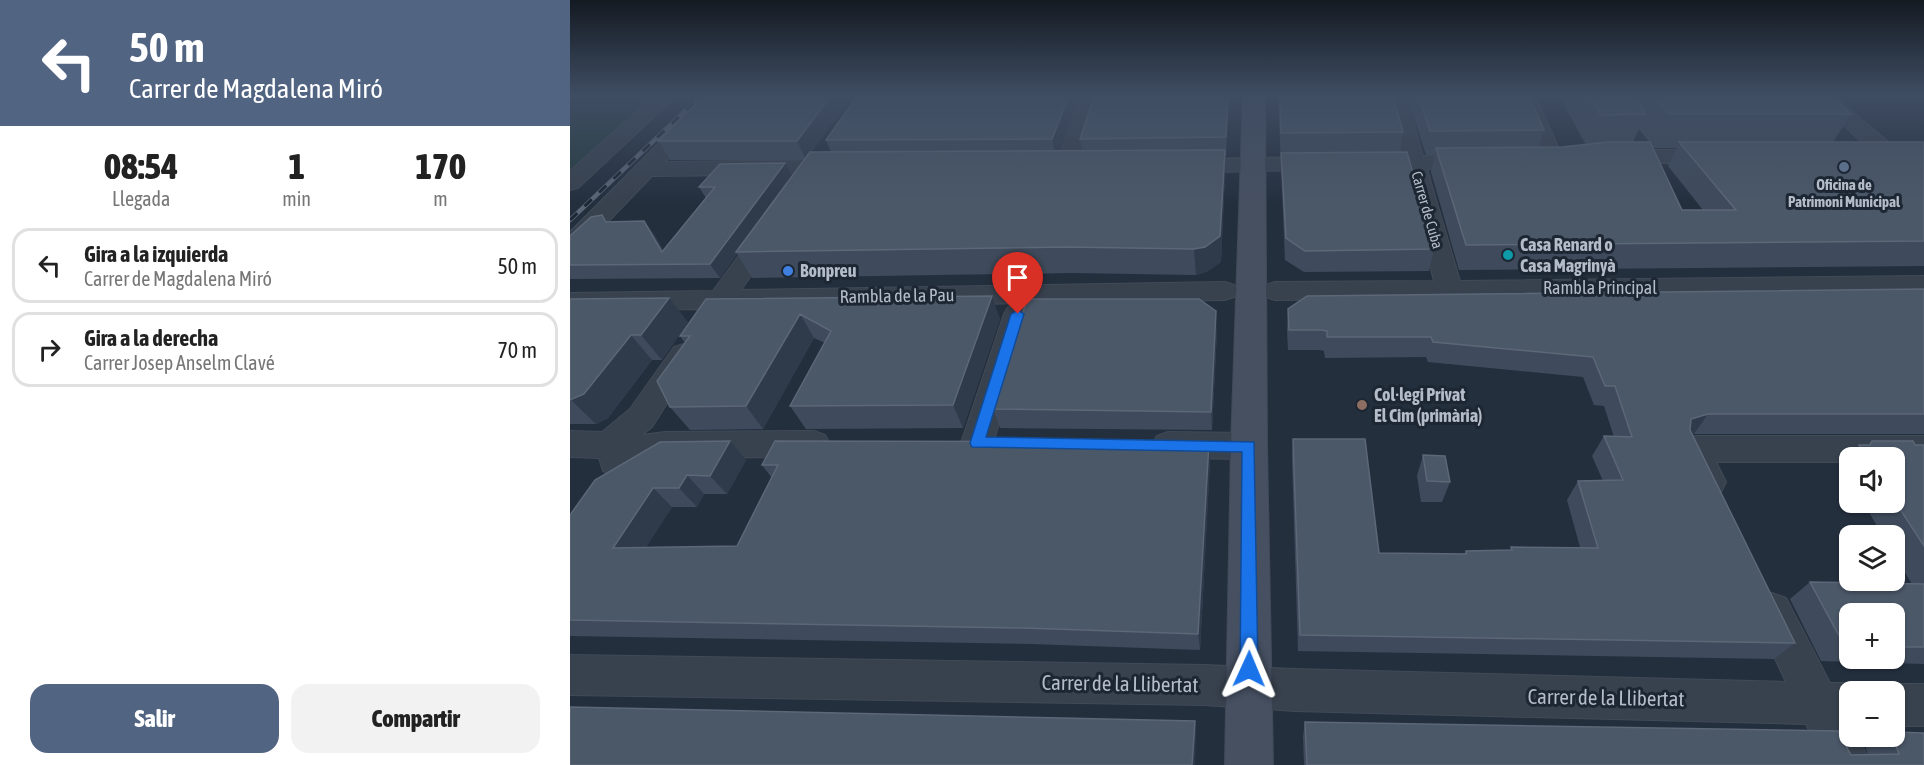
<!DOCTYPE html>
<html lang="es">
<meta charset="utf-8">
<style>
:root{--surface:#fff;--page:#f2f2f2;--text:#222;--muted:#767676;--line:#e0e0e0;--accent:#516482}
body{margin:0;font-family:"Asap Condensed",sans-serif;background:var(--page);color:var(--text);height:100vh;display:flex;flex-direction:column;font-size:22px;white-space:nowrap}
*{box-sizing:border-box;margin:0}
p{font-size:20px;color:var(--muted)}
.icon{flex:none;width:33px;height:33px;fill:none;stroke:currentColor;stroke-width:2;stroke-linecap:round;stroke-linejoin:round}
.map{position:relative;flex:1;overflow:hidden}
.sheet{display:flex;flex-direction:column;background:var(--surface);width:570px}
.sheet>*{flex:none}
.guide{background:#516482;color:#fff;overflow:hidden}
.controls{position:absolute;left:1269px;top:447px;display:grid;gap:12px}
.controls a{display:grid;place-items:center;width:66px;height:66px;border-radius:12px;background:var(--surface);box-shadow:0 2px 4px #0004;font-size:30px}
.pin{position:absolute;display:grid;place-items:center;width:51px;height:51px;color:#fff;margin:-62px -26px;border-radius:50% 50% 50% 0;rotate:-45deg;box-shadow:0 0 6px #0007}
.pin .icon{rotate:45deg}
.me{position:absolute;width:66px;margin:-33px;rotate:1deg;stroke-linejoin:round;filter:drop-shadow(0 0 4px #0008)}
.turn{display:flex;align-items:center;gap:21px;height:126px;padding:0 30px;font-size:27px}
.turn .icon{width:78px;height:78px;stroke-width:2.5}
.turn b{display:block;font-size:42px;line-height:51px}
.eta{display:flex;justify-content:space-evenly;align-items:center;height:102px;text-align:center}
.eta b{font-size:36px;font-weight:800;line-height:42px}
.cta{display:flex;gap:12px;margin-top:auto;padding:12px 30px}
.cta a{flex:1;height:69px;border-radius:18px;background:var(--accent);color:#fff;font-size:24px;font-weight:800;line-height:69px;text-align:center}
.cta a+a{background:var(--page);color:var(--text)}
ul{padding:0;list-style:none}
li{display:flex;align-items:center;gap:18px;height:75px;margin:0 12px 9px;padding:0 18px;border:3px solid var(--line);border-radius:18px}
li div{flex:1}
li b{display:block;font-size:22px}
li em{font-style:normal}
main{display:flex;flex:1;min-height:0}
.map>svg:first-child{display:block}
.green{fill:#263c3f}
.lines{fill:none;stroke-linecap:round;stroke-linejoin:round}
.street-casing{stroke:#414a57;stroke-width:2}
.secondary-casing{stroke:#414a57;stroke-width:2}
.street{fill:#38414e;fill-rule:evenodd}
.secondary{fill:#465061;fill-rule:evenodd}
.rail-casing{stroke:#5a6575;stroke-width:4.5}
.rail{stroke:#1d2633;stroke-width:3;stroke-dasharray:10;stroke-linecap:butt}
.wall{fill:#3f4b5c;fill-rule:evenodd}
.shaded-wall{fill:#2f3b4b}
.building{fill:#4b5868;stroke:#5c6777;stroke-width:1.5}
.route{fill:#1a73e8;stroke:#114b97;stroke-width:1.5}
.service-dot{fill:#5c6f8a;stroke:#1d2633;stroke-width:2}
.culture-dot{fill:#0f9aa8;stroke:#1d2633;stroke-width:2}
.shop-dot{fill:#3f7fe0;stroke:#1d2633;stroke-width:2}
.education-dot{fill:#8d6e63;stroke:#1d2633;stroke-width:2}
.labels{text-anchor:middle;stroke-width:6;stroke-linejoin:round;paint-order:stroke}
.far-poi-label{font-size:15px;font-weight:bold;fill:#b4bcc9;stroke:#1d2633}
.far-street-label{font-size:15px;fill:#b4bcc9;stroke:#1d2633}
.poi-label{font-size:18px;font-weight:bold;fill:#b4bcc9;stroke:#1d2633;text-anchor:start}
.street-label{font-size:18px;fill:#b4bcc9;stroke:#1d2633}
.near-street-label{font-size:21px;fill:#b4bcc9;stroke:#1d2633}
</style>
<main>
<section class="sheet">
<div class="guide">
<div class="turn"><svg class="icon" aria-label="left" viewBox="0 0 24 24"><path d="M17 20v-9H6M10 6l-5 5 5 5"/></svg><div><b>50 m</b>Carrer de Magdalena Miró</div></div>
</div>
<div class="eta">
<div><b>08:54</b><p>Llegada</p></div>
<div><b>1</b><p>min</p></div>
<div><b>170</b><p>m</p></div>
</div>
<ul>
<li><svg class="icon" aria-label="left" viewBox="0 0 24 24"><path d="M17 20v-9H6M10 6l-5 5 5 5"/></svg><div><b>Gira a la izquierda</b><p>Carrer de Magdalena Miró</p></div><em>50 m</em></li>
<li><svg class="icon" aria-label="right" viewBox="0 0 24 24"><path d="M7 20v-9h11M14 6l5 5-5 5"/></svg><div><b>Gira a la derecha</b><p>Carrer Josep Anselm Clavé</p></div><em>70 m</em></li>
</ul>
<div class="cta"><a>Salir</a><a>Compartir</a></div>
</section>
<div class="map">
<svg width="1354" height="765" viewBox="0 0 1354 765">
<rect width="100%" height="100%" fill="#242f3e"/>
<path class="green" d="M0,96H83L0,170Z"/>
<g class="lines">
<g class="street-casing">
<path id="street" d="M84,96H106L8,188L0,190V171Z
M136,96H158L95,162L269,160L277,162L280,167L277,172L269,174L82,176L9,252L0,254V232Z
M510,96H530L508,166L505,171H489L486,166Z
M816,96H836L853,156L905,155L913,157L916,162L913,167L857,169L890,281L1354,276V294L705,300L696,297L692,291L696,285L705,282L864,281L835,169L792,168L789,163L792,158L832,156Z
M945,96H965L995,162L992,167H976L973,162Z
M1242,96H1264L1323,146L1326,151L1323,156H1307Z
M1045,150H1144L1152,152L1155,157L1152,162L1144,164L1037,162L1034,157L1037,152Z
M752,157L760,159L763,164L760,169L614,173L606,171L603,166L606,161L614,159Z
M198,226L207,228L210,233L171,290L655,282L664,285L668,291L664,297L655,300L159,308C151,320 146,322 132,319L128,312L130,309L0,311V293L143,291L189,228Z
M448,305L458,307L462,314L423,443L418,452L407,456L396,452L391,443L434,314L438,307Z
M114,344L124,347L128,354L82,427L72,435L95,432L244,431L255,435L260,444L255,453L244,457L95,458L61,463L57,471L45,475L33,471L29,458L0,457V431L32,432L60,409L104,347Z
M598,432L679,433L690,437L695,446L690,455L679,459L598,458L587,454L582,445L587,436Z
M1124,436H1354V462H1324V458H1280V462H1146L1156,482L1151,492L1139,496L1127,492L1108,449L1113,440Z
M1202,593L1216,598L1260,683H1280L1295,689L1296,692H1280V736H1288L1301,765H1256L1236,724L725,711L634,705L0,695V655L634,665L725,669L1216,682L1183,611L1188,598Z
M1324,684H1354V726H1324V692H1309Z"/>
</g>
<g class="secondary-casing">
<path id="secondary" d="M673,96H695L697,446L703,765H655L661,446Z"/>
</g>
<use href="#street" class="street"/>
<use href="#secondary" class="secondary"/>
<g class="rail-casing">
<path id="rail" d="M0,220L131,96"/>
</g>
<use href="#rail" class="rail"/>
</g>
<path class="wall" d="M134,96H283L241,152H261L256,140L509,96L489,151H512L510,139L524,96H659L656,156H655V174L651,262L636,272L626,275L502,273L182,278L167,254L150,278L0,279V236L37,222L74,221L85,236L93,250L136,198L129,187L222,176L235,160H100L88,141Z
M708,96H823L833,132L830,152L864,249L859,271L734,272L715,260Z
M837,96H959L974,130L968,148L992,147L1016,145L989,96H1262L1281,114L1263,142H1354V266L889,270L861,172L865,155H856ZM1069,129L1079,142H1063ZM1080,143L1083,148H1107L1098,166L1133,210H1112Z
M1354,289V434H1122L1225,643L1204,659L728,651L722,459L723,439L809,553L895,554L896,551L940,550L941,547H1010L997,500L1008,481H1033L1022,456L1034,436L1044,437L1034,406L1024,405L1013,377L858,362L856,357L755,358L754,351L750,350H718L717,330L718,309Z
M0,299L118,322L92,360H82L38,418L26,424H0Z
M136,299L430,319L393,428L236,429L220,406L255,343L244,338L193,429L120,430L100,407L115,343L110,336Z
M647,331L642,430L430,428L423,409Z
M1302,441L1354,445V664L1251,661L1220,599L1240,582L1342,584L1324,555V536H1313L1293,502H1324V458H1280V480L1270,464L1289,445H1298ZM1280,614H1324V658H1280Z
M853,455L880,482L872,502H851L847,476Z
M176,460L157,494H134L127,507H102L76,547L167,546L202,478L192,465L640,461L630,650L462,644L0,636V515L25,480Z
M735,722L1281,755H1298L1295,745L1312,736H1324L1354,765H734L733,736Z"/>
<path class="shaded-wall" d="M261,96H283L236,160L227,141Z
M499,96H509L486,158L482,139Z
M658,96H659L656,156V137Z
M655,150V174L651,262L636,272L626,275L624,249Z
M215,163L223,177L166,252L167,254L150,278L140,264Z
M74,221L85,236L102,266L92,252Z
M422,296L430,319L393,428L383,405Z
M99,298L118,322L92,360L71,335Z
M646,311L647,331L642,430L641,412Z
M230,314L244,338L193,429L176,406Z
M61,335L82,360L38,418L26,424L1,400Z
M1138,414L1124,434L1108,439L1121,419Z
M160,441L176,460L157,494L140,476Z
M639,442L640,461L630,650L628,634Z
M117,475L134,494L127,507L109,488Z
M83,488L102,507L65,565L43,548Z
M625,721L626,732L625,765H622Z"/>
<path class="building" d="M134,96H261L227,141H88Z
M287,96H499L482,139L256,140Z
M524,96H658L656,137L510,139Z
M710,96H823L833,132L711,133Z
M848,96H959L974,130L860,131Z
M1019,96H1067L1075,114L1031,115Z
M1083,96H1262L1281,114H1099Z
M1038,142H1080L1112,210H1166L1109,142H1354V241L896,245L866,148L992,147Z
M655,150L650,236L635,247L624,249L497,247L166,252L240,152Z
M837,152L864,249L735,251L716,238L711,153Z
M215,163L140,264L0,265V236L21,217L32,215L36,222L74,221L92,252L145,187H129L150,164Z
M1354,289V414H1138L1121,419L1120,430L1225,643L730,635L723,439H795L809,553L896,554V551L942,550L941,547L1028,548L1008,481L1053,480L1034,436L1062,437L1045,386H1035L1023,357L863,342L861,337H757V331L752,330H719L718,309L737,296Z
M422,296L383,405L220,406L261,331L230,314L176,406L100,407L87,381L120,336H110L136,299Z
M99,298L71,335H61L14,394L0,400V299Z
M457,299H629L646,311L641,412L423,409Z
M160,441L140,476L117,475L109,488H83L43,548L167,546L208,465H192L205,441L639,442L628,634L454,628L0,620V515L25,480L90,442Z
M1302,441H1343L1345,445H1354V546L1324,500V458H1297L1289,445H1300Z
M853,455L875,456L880,482L857,481Z
M1240,582L1354,584V647H1324V614H1280V645H1274Z
M0,707L625,721L622,765H0Z
M735,722L1268,731L1281,755L1329,754L1322,736H1324V732L1354,733V765H737Z"/>
<linearGradient id="sky" x2="0" y2="1"><stop stop-color="#141a22"/><stop offset="0.47" stop-color="#3f4d63"/><stop offset="1" stop-color="#3f4d63" stop-opacity="0"/></linearGradient>
<rect width="1354" height="203" fill="url(#sky)"/>
<path class="route" d="M448,310L454,314L416,437L684,442L688,669L686,675L679,678L673,675L670,669L672,452L402,447L400,443L441,314Z"/>
<circle class="service-dot" cx="1274" cy="167" r="6"/>
<circle class="culture-dot" cx="938" cy="255" r="6"/>
<circle class="shop-dot" cx="218" cy="271" r="6"/>
<circle class="education-dot" cx="792" cy="405" r="6"/>
<g class="labels">
<g class="far-poi-label">
<text x="1274" y="190">Oficina de<tspan x="1274" dy="17">Patrimoni Municipal</tspan></text>
</g>
<g class="far-street-label">
<text transform="translate(857 210) rotate(74)" y="5">Carrer de Cuba</text>
</g>
<g class="poi-label">
<text x="950" y="251">Casa Renard o<tspan x="950" dy="21">Casa Magrinyà</tspan></text>
<text x="230" y="277">Bonpreu</text>
<text x="804" y="401">Col·legi Privat<tspan x="804" dy="21">El Cim (primària)</tspan></text>
</g>
<g class="street-label">
<text x="1030" y="294">Rambla Principal</text>
<text transform="translate(327 296) rotate(-1)" y="6">Rambla de la Pau</text>
</g>
<g class="near-street-label">
<text transform="translate(550 684) rotate(1)" y="7">Carrer de la Llibertat</text>
<text transform="translate(1036 698) rotate(1)" y="7">Carrer de la Llibertat</text>
</g>
</g>
</svg>
<div class="controls">
<a><svg class="icon" aria-label="sound" viewBox="0 0 24 24"><path d="M4 9h4l5-4v14l-5-4H4zM17 9q2 3 0 6"/></svg></a>
<a><svg class="icon" aria-label="layers" viewBox="0 0 24 24"><path d="M12 4l9 5-9 5-9-5zM3 14l9 5 9-5"/></svg></a>
<a>+</a>
<a>−</a>
</div>
<div class="pin" style="left:448px;top:314px;background:#d93025"><svg class="icon" aria-label="arrive" viewBox="0 0 24 24"><path d="M6 21V4h12l-3 4 3 4H6"/></svg></div>
<svg class="me" style="left:679px;top:669px" viewBox="-20 -20 40 40"><path d="M0-17L14 15 0 8-14 15z" fill="#1a73e8" stroke="#fff" stroke-width="4"/></svg>
</div>
</main>
